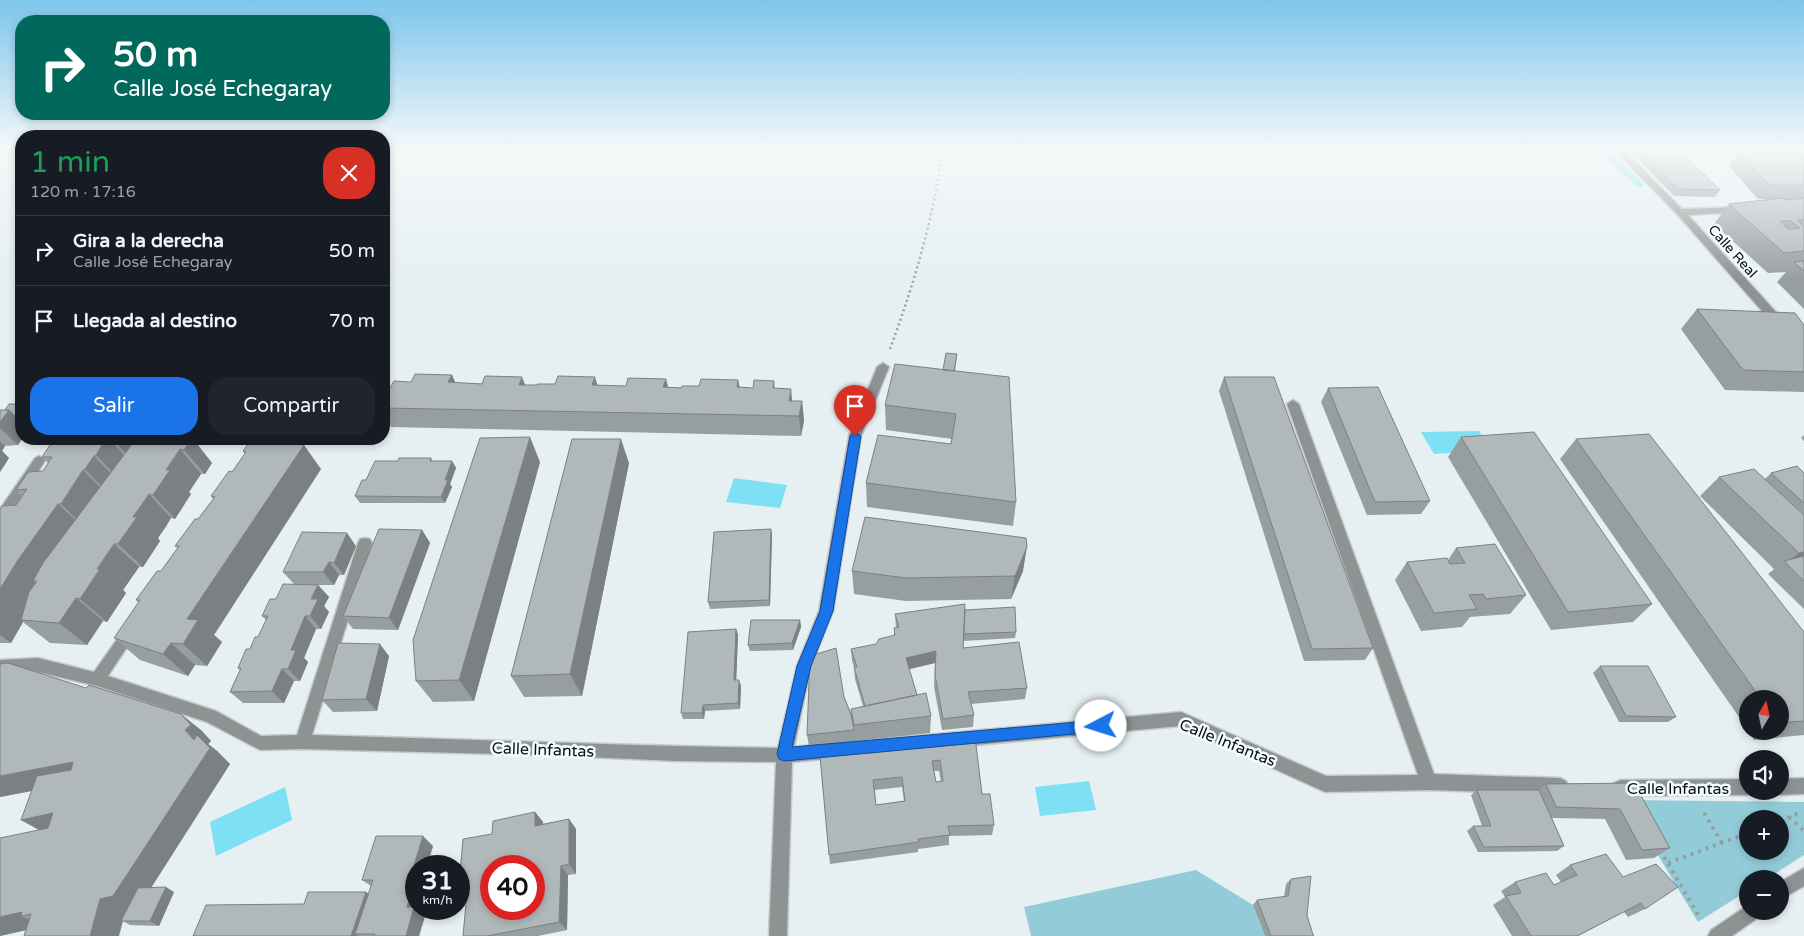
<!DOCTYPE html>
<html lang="es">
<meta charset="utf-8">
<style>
:root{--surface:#171b24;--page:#20242c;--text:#f1f3f6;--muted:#9ea1a6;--line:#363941;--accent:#1a73e8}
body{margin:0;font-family:"Varela Round",sans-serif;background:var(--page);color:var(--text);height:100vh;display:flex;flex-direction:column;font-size:19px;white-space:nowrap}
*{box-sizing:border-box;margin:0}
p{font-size:16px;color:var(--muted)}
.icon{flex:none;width:28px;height:28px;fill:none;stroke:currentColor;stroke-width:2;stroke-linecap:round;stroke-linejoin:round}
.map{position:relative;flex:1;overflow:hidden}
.details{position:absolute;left:15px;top:130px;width:375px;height:315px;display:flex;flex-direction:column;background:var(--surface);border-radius:20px;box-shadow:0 2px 8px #0003}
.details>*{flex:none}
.top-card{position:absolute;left:15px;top:15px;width:375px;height:105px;border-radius:20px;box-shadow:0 2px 8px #0003;background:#00695c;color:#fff;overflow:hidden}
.needle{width:32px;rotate:9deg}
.fabs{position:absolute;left:1739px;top:690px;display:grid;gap:10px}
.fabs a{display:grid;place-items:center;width:50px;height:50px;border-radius:50%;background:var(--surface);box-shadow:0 2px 8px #0003;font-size:25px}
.speed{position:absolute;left:405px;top:855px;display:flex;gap:10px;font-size:25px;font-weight:700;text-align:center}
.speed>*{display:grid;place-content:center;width:65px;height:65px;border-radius:50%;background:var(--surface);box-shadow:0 2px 8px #0003;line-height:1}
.speed small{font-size:12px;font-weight:400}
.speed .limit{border:8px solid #d22;background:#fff;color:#111}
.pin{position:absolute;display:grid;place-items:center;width:42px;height:42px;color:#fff;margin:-51px -21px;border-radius:50% 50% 50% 0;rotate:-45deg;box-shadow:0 0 5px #0007}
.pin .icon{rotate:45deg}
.me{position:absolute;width:55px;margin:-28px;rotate:265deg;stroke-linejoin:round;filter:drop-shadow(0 0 4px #0008)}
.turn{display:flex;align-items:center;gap:18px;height:105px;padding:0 15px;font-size:22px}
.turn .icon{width:65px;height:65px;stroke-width:2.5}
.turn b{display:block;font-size:35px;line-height:42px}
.round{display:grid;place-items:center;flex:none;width:52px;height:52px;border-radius:20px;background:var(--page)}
.head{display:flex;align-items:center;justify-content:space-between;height:85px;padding:0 15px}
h1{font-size:30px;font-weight:600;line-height:38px;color:#1e9e55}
.button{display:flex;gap:10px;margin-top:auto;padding:10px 15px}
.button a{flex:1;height:58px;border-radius:20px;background:var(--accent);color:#fff;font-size:20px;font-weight:600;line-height:58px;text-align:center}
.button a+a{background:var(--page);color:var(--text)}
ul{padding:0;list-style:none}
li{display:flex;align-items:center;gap:15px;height:70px;padding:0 15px;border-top:1px solid var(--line)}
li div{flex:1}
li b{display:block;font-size:19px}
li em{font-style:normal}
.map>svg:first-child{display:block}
.green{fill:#93ccd9;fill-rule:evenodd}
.water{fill:#7ee0f5}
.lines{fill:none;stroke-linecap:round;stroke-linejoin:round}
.stream{fill:#7ee0f5;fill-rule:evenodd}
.minor-casing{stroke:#c3cbcd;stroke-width:3}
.path-far1{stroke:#989ea0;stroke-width:2.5;stroke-dasharray:2 3;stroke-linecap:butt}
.path{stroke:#989ea0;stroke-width:4;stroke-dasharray:3 5;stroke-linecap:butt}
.minor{fill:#8e9293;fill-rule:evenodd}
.wall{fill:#979ea0;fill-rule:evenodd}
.shaded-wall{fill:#7b8182}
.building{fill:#b0b8ba;stroke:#7b8182;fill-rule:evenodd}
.route{fill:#1a73e8;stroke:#114b97}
.labels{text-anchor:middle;stroke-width:5;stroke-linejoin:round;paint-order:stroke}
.street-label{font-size:14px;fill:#0d0f10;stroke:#f3fcfe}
.near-street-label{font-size:16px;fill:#0d0f10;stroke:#f3fcfe}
</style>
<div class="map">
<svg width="1804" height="936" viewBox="0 0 1804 936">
<rect width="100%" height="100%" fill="#e6eff1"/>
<path class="green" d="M1625,800L1804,802V855L1767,879H1748L1747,891L1698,922ZM1748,819H1780V851H1748Z
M1196,870L1253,905L1265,936H1031L1024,907Z"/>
<path class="water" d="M1479,431L1491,450L1434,454L1421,432Z
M734,478L787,485L780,508L726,502Z
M1089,781L1096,810L1040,816L1035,787Z
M285,787L292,820L216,856L210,822Z"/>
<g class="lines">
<path class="stream" d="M1598,150H1606L1643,183V187H1637Z"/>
<g class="minor-casing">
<path id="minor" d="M1614,150H1624L1682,209L1743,207V211L1740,212L1688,215L1784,321L1785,324L1784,327H1776L1677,214Z
M883,363L889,367L861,436L833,611L811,666L794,747L1181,712L1326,776L1418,775L1287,404L1293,400L1299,404L1434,774L1560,778L1566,781L1568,786L1566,791L1560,794L1429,790L1325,792L1180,726L792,762L787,936H769L776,762L676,761L541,755L302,749L260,750L207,722L97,686L38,672L0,674V660L38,658L94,672L125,628L130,626L135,628L137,632L108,676L216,711L261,736L297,735L358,543L360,539L365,538L370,539L372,543L312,735C467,739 623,746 778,748L797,666L819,611L849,436L877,367Z
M39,456L43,458L45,461L43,464L5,524L0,525V509L35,458Z
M1804,778V794L1780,795L1774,792L1780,791V779Z
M1748,779V791H1754L1748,795L1620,796L1614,793L1612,788L1614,783L1620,780Z
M1804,868V886L1780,900V882Z
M1748,905V911H1761L1759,917L1732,936H1708L1711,930Z"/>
</g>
<path class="path-far1" d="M890,349C914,284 933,219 943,150"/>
<path class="path" d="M1704,813L1722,843
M1789,817L1804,831
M1780,821L1799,813
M1660,850L1700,918
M1668,863L1748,833"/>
<use href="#minor" class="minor"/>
</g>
<path class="wall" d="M1629,150H1679L1720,190L1715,197L1674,196Z
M1739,152L1804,153V309L1777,282L1786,272L1768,273L1714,224L1729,204L1774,199H1758L1729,166Z
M1697,309L1804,325V392L1725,390L1681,329Z
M957,354L955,371L1016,502L1013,526L867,507L866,483L951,444L952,439L886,430L885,405L943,370Z
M452,375L455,383L525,385L626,386L666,379L668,387L681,388L699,386L738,380L740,388H753L774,381L775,389L792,401H802L804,421L801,436L391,427L384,416V399L411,382Z
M1224,377L1373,648L1365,660L1304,661L1219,391Z
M1328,388L1430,501L1421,514L1367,515L1321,402Z
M21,404V439H22L18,445L5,446L2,451L9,458L0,472V410H5Z
M1804,435V441L1801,438Z
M1461,437L1652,604L1633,622L1551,630L1448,457Z
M71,439H193L212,463L205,474H201L189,492L191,494L175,519L171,518L166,527L158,538L160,541L143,567H139L123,590L126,593L107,622L103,621L87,645L50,643L23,622L11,643H0V509L16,505L22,496L16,490L43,471L48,463L42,457Z
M1576,439L1804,632V735L1754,740L1748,731H1780V699H1748V730L1560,459Z
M243,451L321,469L214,635L222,642L207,666L195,665L188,676L140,660L114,638L139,603L136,600L161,571L178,548L175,546L198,519L213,499L211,496L232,472L245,454Z
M431,458L433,461H452L456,468L450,484L452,487L445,503H360L355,496L366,480L398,461Z
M540,462L474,701L433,702L416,681Z
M629,463L582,696L524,697L511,676Z
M1771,473H1804V609L1768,574L1774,569L1700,496L1719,477L1765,479Z
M771,529L772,536L770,606L710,609L708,602Z
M422,530L430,543L398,630L353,629L343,616Z
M356,546L344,575H339L334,585H318L329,597L324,606L329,612L321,629H316L304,658L308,662L300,681H294L284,703H243L230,692L240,670L238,668L258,637L266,620L262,616L276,599L294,584L283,572Z
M1456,548L1526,595L1510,614L1470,617L1462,627L1421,631L1395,580L1407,562L1448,560Z
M852,571H1023L1011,599L906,601L854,594Z
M965,610L1016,632L1015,638L964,641L963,648L1027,688L1025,699L971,704L974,715L973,727L942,730L934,687L935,663L909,669L917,695L931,716L930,733L809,746L807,735L844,697L851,714L863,706L855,679L854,667L852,661L851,649L876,644L894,636V628H896L895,614Z
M800,620L801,627L793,650L750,651L748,645Z
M736,629L738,635L736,680L741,686L740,709L705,711L704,719H683L681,713Z
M389,656L377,711L333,712L322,700Z
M1600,666L1676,717L1668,722H1619L1593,673Z
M201,730L211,741L208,744L217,751L230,764L151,888L174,892L159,926L130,925L123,921L26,930L0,936L39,830L21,820L32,791L0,797Z
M975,737L982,794L994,825L992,835L949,836V845L918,849V852L830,864L829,855L820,756ZM934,771H939L941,782H936ZM902,787L904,801L876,805L875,790Z
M1634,783L1670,848L1654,858L1626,860L1605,819L1552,818L1564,846L1557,851L1478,852L1467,831L1473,826H1482L1471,795L1477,790H1539L1546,784Z
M535,812L543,822V824L569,819L576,829V874L568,875L567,930L538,936H463L467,891L459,884L492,834Z
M433,846L427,866H416V909H420L419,911L425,916L419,936H193L304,904L366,892L369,894L371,886L362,880Z
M1606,854L1645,909L1628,917L1624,912L1578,936H1512L1493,905L1505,897L1501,891L1515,882L1554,885L1561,882L1556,875L1570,865Z
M1291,879L1307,915L1313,935L1314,936H1265L1253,905L1257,900L1284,897L1286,884Z"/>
<path class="shaded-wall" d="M452,375L461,395L448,382Z
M522,377L530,397L519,385Z
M595,377L601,397L592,385Z
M666,379L671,399L663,387Z
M738,380L742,400L737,387Z
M791,389L793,409L789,401Z
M802,401L804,421L801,436L799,416Z
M9,410L21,422V439H22L18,445L0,428V422Z
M530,437L540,462L474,701L459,680Z
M106,439H109L130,462L120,480L96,455Z
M119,439H150L134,462L116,443Z
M191,439H193L212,463L205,474L184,450Z
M621,439L629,463L582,696L570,674Z
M0,441L5,446L2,451L9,458L0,472Z
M304,445L321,469L214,635L222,642L207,666L183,644L187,619Z
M180,449L201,474L189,492L191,494L175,519L153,495L166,470Z
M94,456L117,480L109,494L85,469Z
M452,461L456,468L450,484L452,487L445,503L441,497L445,480Z
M83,470L107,494L86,528L61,504Z
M149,494L171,518L158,538L160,541L143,567L118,544L133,517Z
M58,504L84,528L37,581H33L43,589L21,620L23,622L11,643L0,635V589L18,560Z
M771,529L772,536L770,606L769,600Z
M422,530L430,543L398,630L389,618Z
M347,533L356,546L344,575L334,563Z
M114,544L139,567L123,590L126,593L107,622L80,599L97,569Z
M1027,547L1023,571L1011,599L1015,576Z
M1804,552V565L1786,563L1799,553Z
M329,562L339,575L334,585L323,572Z
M318,585L329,597L324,606L329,612L321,629L310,616L311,599Z
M76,598L103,621L87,645L59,623Z
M305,616L316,629L304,658L308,662L300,681L288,669L291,650Z
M800,620L801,627L793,650L792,643Z
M736,629L738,635L736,686L734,680Z
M171,643L195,665L188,676L163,654Z
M380,644L389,656L377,711L366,699Z
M936,651L935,663L906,670V658Z
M282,669L294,681L284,703L272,691Z
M739,680L741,686L740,709L738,703Z
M703,705L705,711L704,719L702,713Z
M181,714L201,730L211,741L208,744L217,751L230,764L138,908L126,911L123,921H121H123L119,936H90L100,899L194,740L185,730Z
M73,762L97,778L0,797V776Z
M535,812L543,822L542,836L535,826Z
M53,813L47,834L21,820Z
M569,819L576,829V874L569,864Z
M423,836L433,846L427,866H416V909H420L419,911L425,916L419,936H406L407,907L411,875Z
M561,866L568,875L567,930L559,922Z
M166,887L174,892L159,926L150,921Z
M366,892L372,896L355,934L359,936H351Z
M22,912L21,916L44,926L0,936V917Z"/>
<path class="building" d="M1640,150H1679L1720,190L1679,189Z
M1739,152L1804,153V185H1769Z
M1783,198L1785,200L1804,198V220H1797L1804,227V251L1784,253L1729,204ZM1780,221H1791L1800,228L1788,229Z
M1804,261V271L1794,262Z
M1697,309L1795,313L1804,325V372L1743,370Z
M946,353L957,354L954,371L943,370Z
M895,364L1009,377L1016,502L866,483L878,435L951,444L956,414L885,405Z
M415,374L452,375L448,382L482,384L485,376L522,377L519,385H537V384H555L558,376L595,377L592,385L626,386L628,378L666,379L663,387L681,388L682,386H699L701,379L738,380L737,387L753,388L754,380L774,381L773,388L791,389L789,401H802L799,416L384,408V399L394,381L411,382Z
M1224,377H1274L1373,648L1312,649Z
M1378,387L1430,501L1375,502L1328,388Z
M9,404H21V415L15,416L9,410H5Z
M0,410H9L0,422Z
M1534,432L1652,604L1568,612L1461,437Z
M1649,434L1804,632V721L1780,723V699H1761L1576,439Z
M530,437L459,680L416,681L413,640L480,438Z
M54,439H106L96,455L94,456L85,469L83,470L61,504H58L18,560L0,589V509L2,506L16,505L27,489L16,490L28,472L43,471L52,457H42Z
M109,439H119L116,443H112Z
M136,439H191L184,450L180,449L166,470H170L153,495L149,494L143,503L133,517H137L118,544H114L97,569H100L80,599L76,598L59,623L21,620L29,592L37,581H33L43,563Z
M572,439H621L570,674L511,676Z
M251,440L304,445L187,619L198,620L183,644L171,643L163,654L114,638L140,600H136L157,571H161L179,546H175L195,519H198L215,497L211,496L229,471L232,472L246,452L243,451Z
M399,458H431L430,461H452L445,480H448L441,497L355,496L362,480H366L375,461H398Z
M1797,466L1804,473V503L1771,473Z
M1754,469L1804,515V552L1799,553L1719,477Z
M865,517L1026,538L1027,547L1015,576L906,578L852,571Z
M379,529L422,530L389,618L343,616Z
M771,529L769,600L708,602L714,532Z
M302,532L347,533L334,563L329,562L323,572H283Z
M1495,544L1526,595L1486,599L1483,594L1469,595L1477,609L1434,613L1407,562L1447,558L1450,564L1465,563L1456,548Z
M1804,556V581L1784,561Z
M283,584L318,585L311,599H318L310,616H305L291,650H296L288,669H282L272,691L230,692L241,668H238L246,649H250L255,637H258L268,616H262L270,599H276Z
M965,604L963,648L1019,642L1027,688L968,692L974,715L943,719L935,675L936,651L906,658L917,695L865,706L854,667H857L851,649L876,644L879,639L895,635L894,628L899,627L895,614Z
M1015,607L1016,632L964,634L965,610Z
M751,620H800L792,643L748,645Z
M736,629L734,680H739L738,703L703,705L702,713H681L688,632Z
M338,643L380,644L366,699L322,700Z
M836,648L844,697L851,714L854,730L807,735L810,656Z
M8,663L86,688L89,685L181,714L191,725L185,730L194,740L197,735L210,748L113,896L100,899L90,936H24L31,914L21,916L22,912L0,917V838L48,828L53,813L21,820L37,776L71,770L73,762L0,776V664Z
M1600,666H1648L1676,717L1626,716Z
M926,693L931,716L854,725L851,709Z
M975,737L982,794H990L994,825L948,826L950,835L918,839L919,842L829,855L820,756L904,743L905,746ZM940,760L943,781L936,782L932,761ZM902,777L905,801L876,805L873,780Z
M1634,783L1670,848L1642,850L1620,809L1556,807L1546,784Z
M1477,790H1539L1564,846L1484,847L1473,826H1491Z
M535,812V826L569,819V864L561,866L559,922L487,936H463L468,882L459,884L463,839L492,834L493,821ZM491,866H534V909H491Z
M376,836H423L411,875H416L407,907H414L406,936H374L375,934H355L373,880H362Z
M1606,854L1623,877L1656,864L1678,887L1645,909L1641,903L1577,936H1531L1506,896L1521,893L1515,882L1546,873L1554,885L1577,875L1570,865Z
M1311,876L1307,915L1313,935L1314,936H1271L1257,900L1288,896L1291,879Z
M166,887L150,921H121L138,888Z
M308,892H366L351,936H193L206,905L304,904Z"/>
<linearGradient id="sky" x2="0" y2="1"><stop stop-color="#7dc6ed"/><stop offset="0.53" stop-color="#f4f8f9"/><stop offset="1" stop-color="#f4f8f9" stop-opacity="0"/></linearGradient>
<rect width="1804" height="281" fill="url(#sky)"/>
<path class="route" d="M855,432L861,436L833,611L811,666L792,747L1101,720L1106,722L1108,726L1106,731L784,761L779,759L777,754L797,666L820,611L850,436Z"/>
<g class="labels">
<g class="street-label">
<text transform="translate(1733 251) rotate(48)" y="5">Calle Real</text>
</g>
<g class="near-street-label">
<text transform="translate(1228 742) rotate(22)" y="6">Calle Infantas</text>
<text transform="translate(543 749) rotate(2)" y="6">Calle Infantas</text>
<text x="1678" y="794">Calle Infantas</text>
</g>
</g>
</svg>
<div class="fabs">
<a><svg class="needle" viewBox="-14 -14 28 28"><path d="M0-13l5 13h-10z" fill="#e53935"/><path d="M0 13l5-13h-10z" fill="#9ea1a6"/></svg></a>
<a><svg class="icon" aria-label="sound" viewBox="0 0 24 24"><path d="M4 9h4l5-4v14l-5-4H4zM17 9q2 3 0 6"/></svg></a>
<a>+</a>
<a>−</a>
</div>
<div class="speed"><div>31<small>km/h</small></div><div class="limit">40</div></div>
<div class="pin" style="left:855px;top:436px;background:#d93025"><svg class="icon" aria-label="arrive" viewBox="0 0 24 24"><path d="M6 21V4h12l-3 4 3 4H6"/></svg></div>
<svg class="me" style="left:1101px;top:726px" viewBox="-20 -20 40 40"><circle r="19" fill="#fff"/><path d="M0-13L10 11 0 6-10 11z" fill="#1a73e8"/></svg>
<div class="top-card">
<div class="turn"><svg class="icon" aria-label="right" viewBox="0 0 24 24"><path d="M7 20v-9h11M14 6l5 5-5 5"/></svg><div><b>50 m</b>Calle José Echegaray</div></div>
</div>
<section class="details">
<div class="head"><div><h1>1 min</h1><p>120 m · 17:16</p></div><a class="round" style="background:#d93025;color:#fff"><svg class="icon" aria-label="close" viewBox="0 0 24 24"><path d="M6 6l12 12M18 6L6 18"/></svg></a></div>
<ul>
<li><svg class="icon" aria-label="right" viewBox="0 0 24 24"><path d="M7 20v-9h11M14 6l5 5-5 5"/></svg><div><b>Gira a la derecha</b><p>Calle José Echegaray</p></div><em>50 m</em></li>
<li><svg class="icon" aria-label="arrive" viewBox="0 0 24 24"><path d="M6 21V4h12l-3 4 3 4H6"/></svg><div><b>Llegada al destino</b></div><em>70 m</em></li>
</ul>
<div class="button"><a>Salir</a><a>Compartir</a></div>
</section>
</div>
